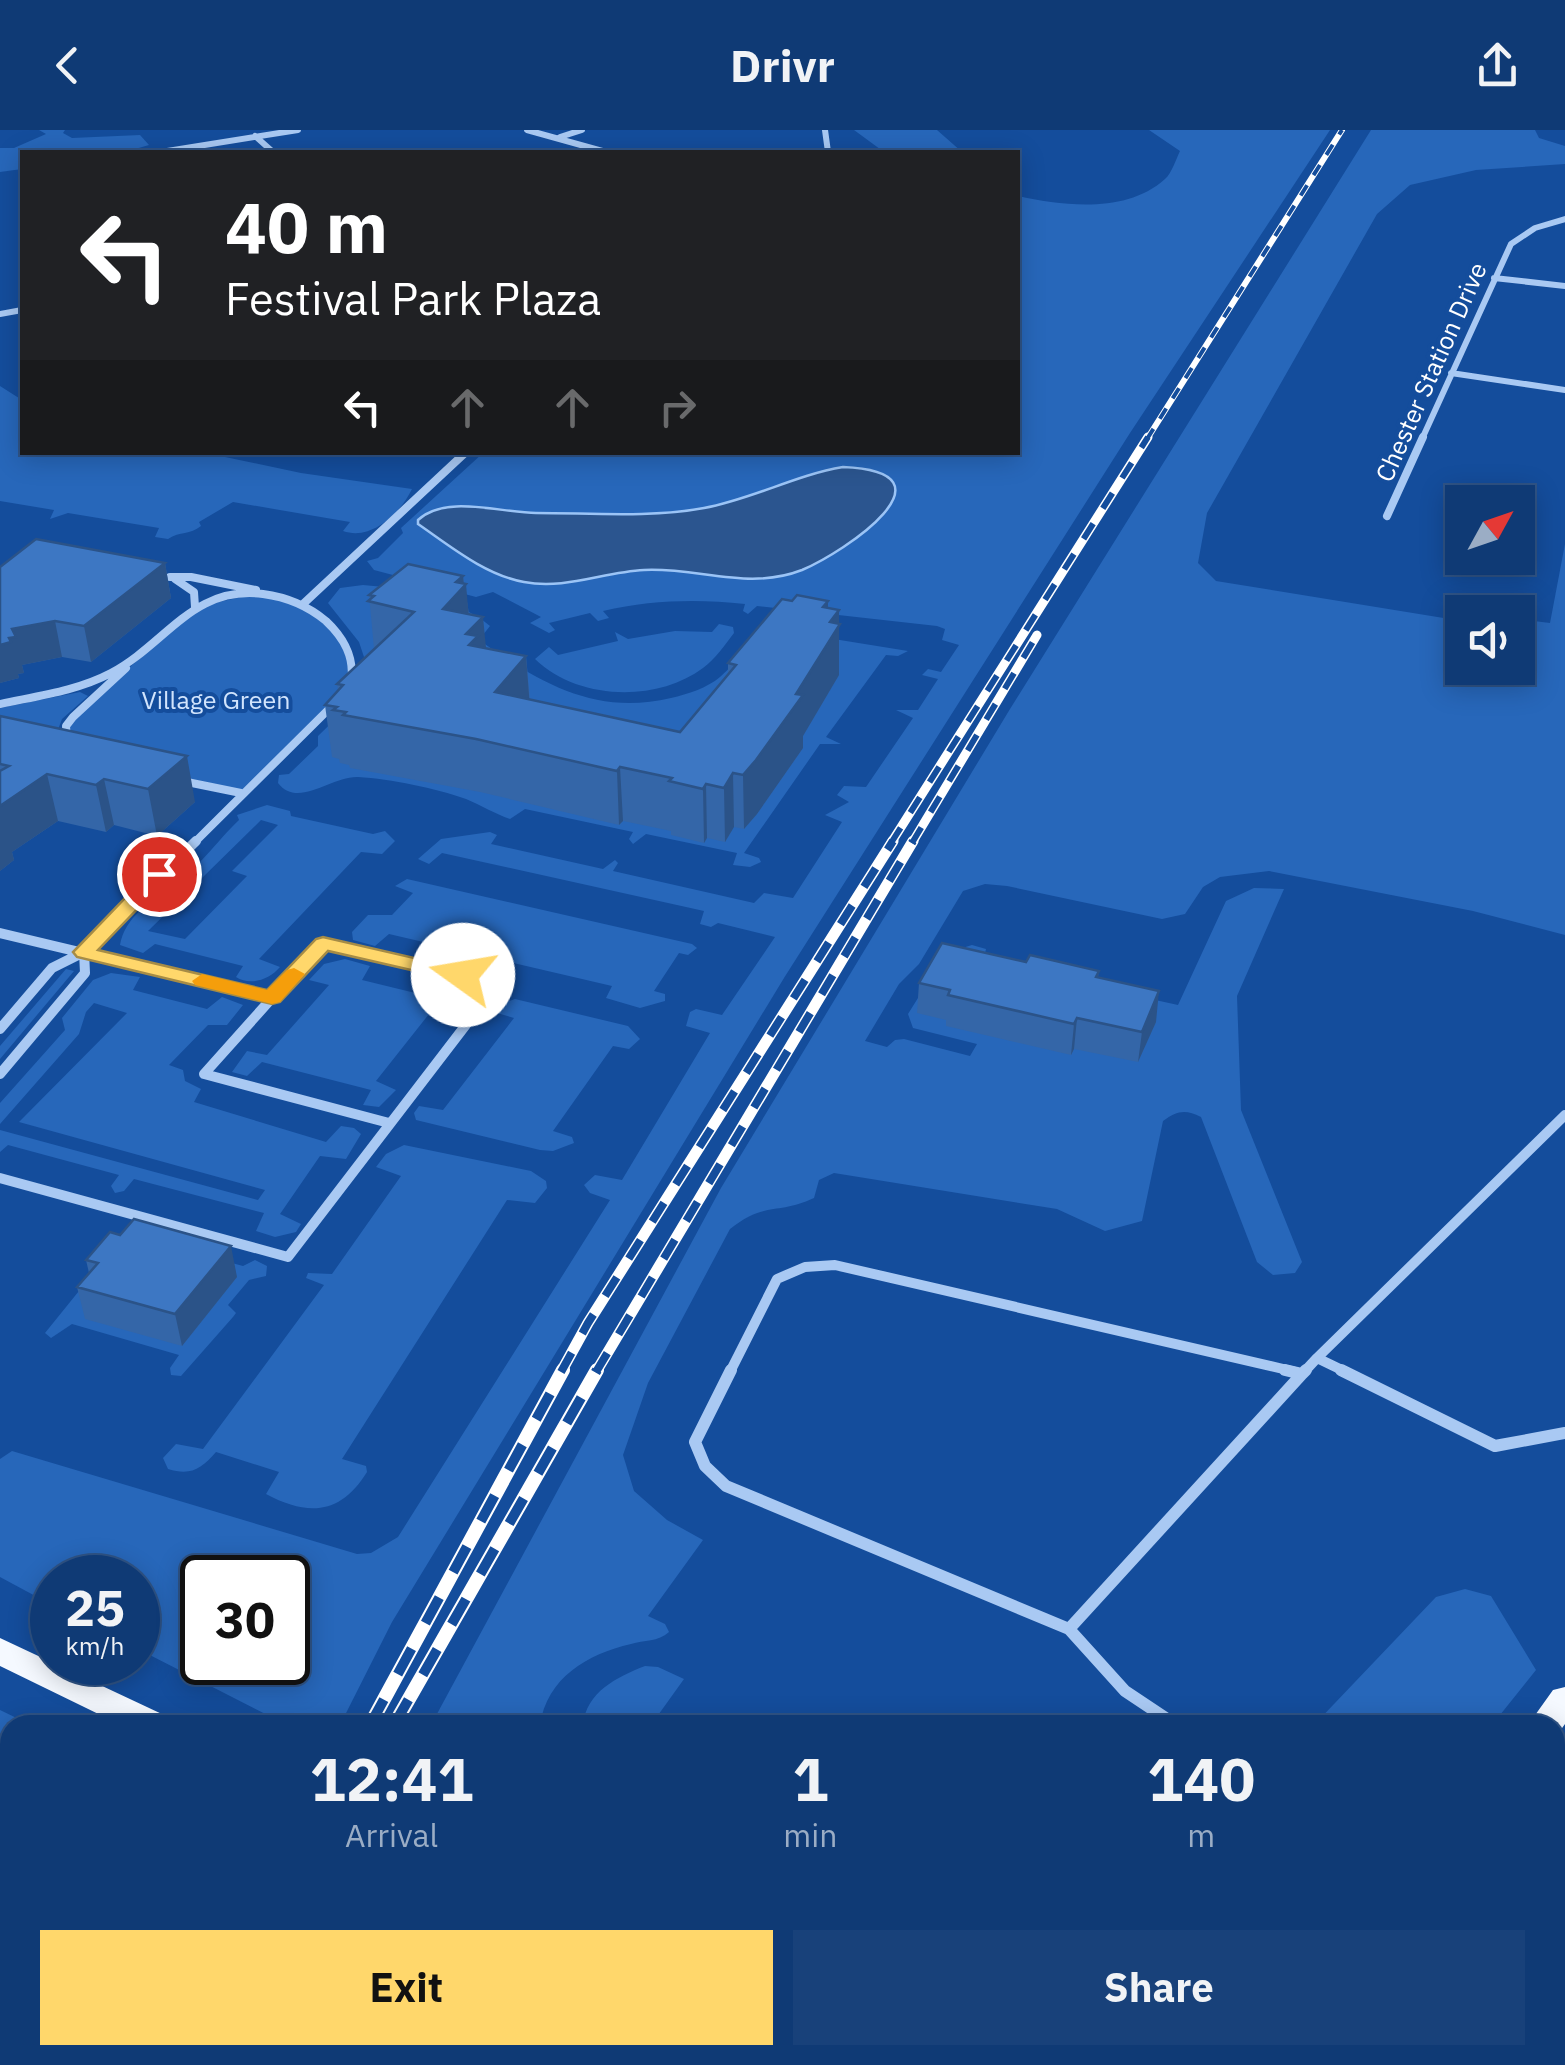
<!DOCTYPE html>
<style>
:root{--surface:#0f3a75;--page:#18417a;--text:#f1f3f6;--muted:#9badc5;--line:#2f5487;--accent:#ffd76b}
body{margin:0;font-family:"IBM Plex Sans",sans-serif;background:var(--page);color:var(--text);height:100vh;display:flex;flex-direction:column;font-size:38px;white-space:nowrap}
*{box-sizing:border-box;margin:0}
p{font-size:32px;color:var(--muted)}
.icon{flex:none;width:55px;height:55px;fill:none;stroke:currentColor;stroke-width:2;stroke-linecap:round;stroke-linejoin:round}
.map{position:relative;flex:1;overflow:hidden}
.side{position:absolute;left:0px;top:1585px;width:1565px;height:350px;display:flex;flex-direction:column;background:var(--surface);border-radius:30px 30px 0 0;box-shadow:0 5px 25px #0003,0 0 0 2px var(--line)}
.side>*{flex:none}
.top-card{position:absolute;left:20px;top:20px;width:1000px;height:305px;border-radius:0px;box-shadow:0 5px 25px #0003,0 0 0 2px var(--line);background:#202124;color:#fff;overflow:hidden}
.needle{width:65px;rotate:50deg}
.fabs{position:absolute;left:1445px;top:355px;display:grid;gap:20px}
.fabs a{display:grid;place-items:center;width:90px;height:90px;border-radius:0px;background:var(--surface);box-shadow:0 5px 25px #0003,0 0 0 2px var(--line);font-size:50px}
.speed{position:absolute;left:30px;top:1425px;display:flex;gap:20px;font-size:50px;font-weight:700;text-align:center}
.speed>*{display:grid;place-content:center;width:130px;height:130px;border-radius:50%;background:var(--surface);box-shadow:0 5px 25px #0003,0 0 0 2px var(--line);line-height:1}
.speed small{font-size:25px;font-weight:400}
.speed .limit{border:5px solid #111;border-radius:15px;background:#fff;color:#111}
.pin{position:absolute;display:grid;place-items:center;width:85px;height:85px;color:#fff;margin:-42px;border:5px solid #fff;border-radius:50%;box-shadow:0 2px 10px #0007}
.me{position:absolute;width:110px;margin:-55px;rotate:283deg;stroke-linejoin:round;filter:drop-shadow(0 0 8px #0008)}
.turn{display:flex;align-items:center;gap:35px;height:210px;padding:0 40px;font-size:45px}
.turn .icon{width:130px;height:130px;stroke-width:2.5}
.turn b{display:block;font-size:70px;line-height:85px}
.lanes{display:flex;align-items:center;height:95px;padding:0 40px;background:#0003;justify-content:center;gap:50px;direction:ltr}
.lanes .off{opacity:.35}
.eta{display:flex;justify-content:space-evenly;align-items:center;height:170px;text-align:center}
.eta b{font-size:60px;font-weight:700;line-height:70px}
.action{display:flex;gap:20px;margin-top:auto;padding:20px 40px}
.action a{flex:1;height:115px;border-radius:0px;background:var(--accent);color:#111;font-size:40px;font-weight:700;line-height:115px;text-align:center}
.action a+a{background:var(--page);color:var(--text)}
header{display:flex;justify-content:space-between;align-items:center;height:130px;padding:0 40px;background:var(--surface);font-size:45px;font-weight:700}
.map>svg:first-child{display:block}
.green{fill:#2767ba;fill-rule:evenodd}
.water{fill:#2b558f;stroke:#9bc4f6;stroke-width:2.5}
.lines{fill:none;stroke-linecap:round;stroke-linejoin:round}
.street-far3{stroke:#a9c9f3;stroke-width:6}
.street-far2{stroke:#a9c9f3;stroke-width:8}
.street-far1{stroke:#a9c9f3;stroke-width:10}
.street{stroke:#a9c9f3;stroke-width:12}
.primary{fill:#f5f9ff;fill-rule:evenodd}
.rail-far3-casing{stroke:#fff;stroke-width:6}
.rail-far2-casing{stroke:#fff;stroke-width:9}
.rail-far1-casing{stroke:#fff;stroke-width:11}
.rail-casing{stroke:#fff;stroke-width:14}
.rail-far3{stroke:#144d9c;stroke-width:4;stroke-dasharray:12;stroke-linecap:butt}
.rail-far2{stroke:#144d9c;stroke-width:6;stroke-dasharray:18;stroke-linecap:butt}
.rail-far1{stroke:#144d9c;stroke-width:8;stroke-dasharray:22;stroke-linecap:butt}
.rail{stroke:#144d9c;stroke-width:10;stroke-dasharray:29;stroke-linecap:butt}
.wall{fill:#3466a8}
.shaded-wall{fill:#2b5388}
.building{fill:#3d77c3;stroke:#2b5388;stroke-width:2.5}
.route{fill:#ffd76b;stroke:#a68c46;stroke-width:2.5}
.slow{fill:#f59e0b}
.labels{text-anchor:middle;stroke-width:8;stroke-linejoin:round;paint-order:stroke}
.far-street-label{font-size:25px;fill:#fff;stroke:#144d9c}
.far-park-label{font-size:25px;fill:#d1e4fd;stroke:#144d9c}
</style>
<header><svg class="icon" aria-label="back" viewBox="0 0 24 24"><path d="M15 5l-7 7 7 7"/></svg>Drivr<svg class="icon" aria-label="share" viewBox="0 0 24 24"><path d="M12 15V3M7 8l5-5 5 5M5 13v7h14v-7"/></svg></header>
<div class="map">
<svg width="1565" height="1935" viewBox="0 0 1565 1935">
<rect width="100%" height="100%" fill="#144d9c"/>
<path class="green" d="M39,0H65L63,3L72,8L140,5L149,15L125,22H22V39L0,42V18H14L46,4Z
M854,0H937L962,22H884Z
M1149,0H1330L1130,303L784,848L392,1492L340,1595H287L138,1519V1448H52V1475L0,1447V1329L12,1321L357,1424L371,1423L398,1407L610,1070L590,1063L584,1055L595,1045L622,1050L710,903L686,896L690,882L696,879L722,885L775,807L718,793L711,797L700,794L704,781L442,723L429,734L418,729L441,709L490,702L497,705L491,714L603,739L615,730L618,733L613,741L754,773L764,763L793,768L842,692L825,685L849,672L837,665L844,656L866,657L913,588L896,580H918L938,549L922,545L928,539L941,542L959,515L942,510L945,499L937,496L757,476L748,484L743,481L745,474C697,469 651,470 603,481L609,488L598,491L590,483L549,493L555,500L549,503L530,493L541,487L493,462L476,467L374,440L367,431L378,428L403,403L401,398L483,323L1018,322V66C1064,76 1126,84 1165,49C1172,43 1176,29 1180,21ZM202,1448H288V1532H202Z
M1371,0H1535L1539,8L1565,16V34L1476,40L1410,55L1377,84L1207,383L1198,433L1216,451L1462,491V538H1518V489L1550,493L1565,414V805L1473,781L1269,741L1220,747L1203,757L1185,784L1162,789L1007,756L985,754L963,761L919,834L899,854L865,911L887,917L895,910L904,909L970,926L977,914L913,898L908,884L946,823L972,815L986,819L983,832L1178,875L1226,771L1254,758L1284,759L1237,866L1241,980L1302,1132L1295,1143L1273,1145L1257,1132L1201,987C1185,979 1177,981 1163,991L1142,1091L1105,1101L1057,1079L834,1043L819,1050L814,1068C778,1085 765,1071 730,1099L648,1253L623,1325L634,1361L667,1390L703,1410L648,1486L665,1494L669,1502C658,1512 644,1510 631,1514C587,1524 547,1548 540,1595H431L721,1058L1010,579Z
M0,256L22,270V322L206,323L301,343L412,359C400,384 371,411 343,401L350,392L233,372L199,392L201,396C190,405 180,401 168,409L155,407L159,398L68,383L50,389L54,380L0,371Z
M363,455C404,458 458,469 490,496L479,510C539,552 594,586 671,568C688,564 707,558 720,547C744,527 744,506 778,500L908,521L898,526L886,525L826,607L841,614H820L744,723L759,728L761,732L750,737L733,735L737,723L646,704L633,714L629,709L633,702L525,679L510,689C495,684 481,675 466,669C435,658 391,649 358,647C331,646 298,679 278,653L279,645L289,644L318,616V606L354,571L369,542L359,512L328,473L340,458Z
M256,464C308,476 329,484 353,535L345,561L241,663L80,620L66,596L195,477Z
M719,494L733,497L734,503C725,515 715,529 703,538C656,573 577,570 535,529L549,517L558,525L618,511L615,502L628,509L675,501L712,502Z
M80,562L88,566L62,589L56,605H0V578Z
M267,675L290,681L291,686L373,704L385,701L395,711L382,724L361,722L259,829L280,837C269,850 250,856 236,847L243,836L155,814L143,823L120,815C125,787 150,772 171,758C196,741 217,711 239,690L237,685ZM261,690L278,695L232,741L247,746L185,809L148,801Z
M407,749L692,814L697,818L688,825L679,823L654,861L665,864V871L640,878L606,868L612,856L389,804L375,816L353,810L352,802L368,785H392L413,763L395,756Z
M345,829L370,836L362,850L444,870L459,858L468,859L472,865L456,883L433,879L376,951L396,960L379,977L363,975L371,960L262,932L247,946L232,942L247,921L267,925L329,855L309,850L324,834Z
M66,839L74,841L0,929V916Z
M111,843L140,847L133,860L207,879L222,867L243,875L227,895H208L169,935L183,940L185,951L201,959L194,972L326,1012L341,996L354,998L361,1004L346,1029L320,1026L280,1084L301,1094L296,1102L275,1107L256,1101L264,1083L134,1049L124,1061L115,1063L111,1056L119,1045L8,1015L0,1022V1000L258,1070L265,1060L19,992L127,883L94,873L86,882L79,904L0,994V973L65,900L62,888L93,850Z
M515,869L628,896L640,909L629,919L613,916L553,1001L572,1007L574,1013L553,1021L540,1020L416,990L414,983L419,976L443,980L514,888L497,883L495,876Z
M404,1015L531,1041L546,1051L547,1058L535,1073L507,1070L342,1329L366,1336L367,1342C341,1384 309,1387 266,1364L279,1342L216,1322C201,1339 191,1346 168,1339L163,1328L176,1314L203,1319L324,1155L306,1148L308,1143L332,1144L401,1046L376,1037L386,1024Z
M125,1104L243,1136L255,1130L267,1136L266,1146L249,1150L228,1175L236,1183L233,1187L181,1246L171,1245L170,1238L179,1225L72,1194L51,1208L45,1203Z
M1465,1459L1491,1466L1536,1540L1492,1595H1314L1436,1467Z
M645,1536L658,1537L684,1549L651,1595H583C586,1562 617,1547 645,1536Z
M0,1580L31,1595H10V1683L0,1678Z
M1565,1629V1935H1321L1329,1925H1555V1641Z
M0,1911L10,1916V1925H178L173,1935H0Z
M285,1925H599L614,1935H280Z"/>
<path class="water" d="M843,337C963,342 845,422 802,440C748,461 698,437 644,440C603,442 565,460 524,452C485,445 450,416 418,394V390C446,364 501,383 536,383C591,383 650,388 704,378C753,369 795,345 843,337Z"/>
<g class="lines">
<path class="street-far3" d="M527,0L606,22
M825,0L828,22
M255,6L273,22
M560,7L582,0
M161,22L298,0
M1494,148L1565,156
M0,184L22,180
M1451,243L1565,260
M1422,309L1511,114L1535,98L1565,89"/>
<path class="street-far2" d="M1387,386L1423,307
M170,447H191L256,460
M175,449L194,462L195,477
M302,475L466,322
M0,574C37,566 77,561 111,543C166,514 193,455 263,464C286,467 308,476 326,491C344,508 355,527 351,552
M67,609L66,596L73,587L126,538
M182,651L241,663
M194,713L335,573"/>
<path class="street-far1" d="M0,803L272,868L323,814L498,853L288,1127L0,1048
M272,868L204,944L389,993
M0,899L52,838L84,822L196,711
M0,944L85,843L84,822
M1317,1228L1565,985
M730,1242L777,1149L805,1137L835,1135L1296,1242
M1304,1242L1317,1228L1346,1242"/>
<path class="street" d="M731,1240L695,1312L705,1336L726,1356L1069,1499L1302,1244
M1285,1240L1302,1244
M1341,1240L1495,1316L1565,1303
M1302,1244L1306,1240
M1069,1499L1125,1561L1176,1595"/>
<path class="primary" d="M0,1508L164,1585L169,1595H121L0,1536Z
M1565,1557V1594L1557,1605L1555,1595H1528L1553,1560Z
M705,1925H752L757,1935H710Z
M1256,1925H1296L1291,1935H1251Z"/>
<g class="rail-far3-casing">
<path id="rail-far3" d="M1147,309L1342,0"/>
</g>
<g class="rail-far2-casing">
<path id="rail-far2" d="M891,713L1148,307
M912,713L1037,505"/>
</g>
<g class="rail-far1-casing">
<path id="rail-far1" d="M561,1242L588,1193L893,711
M596,1242L913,711"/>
</g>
<g class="rail-casing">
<path id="rail" d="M370,1595L563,1240
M394,1595L597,1240
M201,1935L205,1925
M227,1935L231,1925"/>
</g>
<use href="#rail-far3" class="rail-far3"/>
<use href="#rail-far2" class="rail-far2"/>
<use href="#rail-far1" class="rail-far1"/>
<use href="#rail" class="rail"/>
</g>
<path class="wall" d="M165,433L171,468L91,532L62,527L22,535L24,543L18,544L19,548L0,553V437Z
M463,446L469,484L486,518L526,526L530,569L680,602L728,545V533L828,478L839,493V545L803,606V618L757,684L744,699L734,697L725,712L707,708L704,713L671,705V701L623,691L619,695L480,662L350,638L349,635L340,633L339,629L332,627L325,575L338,560L337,554L374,519L369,465Z
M0,586L195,672L157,706L114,695L106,702L58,691L12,722L14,730L0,741Z
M1099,841L1098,847L1156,892L1138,932L1074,919L1071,925L946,896V890L917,883L919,853Z
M86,1130L237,1147L182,1216L85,1189L77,1157L89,1143Z"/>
<path class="shaded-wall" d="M165,433L171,468L91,532L84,496Z
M463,446L464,456L466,454L470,500L483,487L488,538L443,479L456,452Z
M828,471V513L830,492L839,480V545L803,606V618L757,684L744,699L743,645L796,564L823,477Z
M55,491L62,527L22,535L24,543L18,544L19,548L0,553V515L9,508L12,499Z
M526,526L530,578L495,562Z
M187,626L195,672L157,706L148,659Z
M620,637L623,691L619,695L617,641Z
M733,643L734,697L725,712L724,658Z
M47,644L58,691L12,722L14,730L0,741V676Z
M104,649L114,695L106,702L96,655Z
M706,654L707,708L704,713L703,659Z
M1159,861L1156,892L1138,932L1142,902Z
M1077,888L1074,919L1071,925L1074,894Z
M231,1116L237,1147L182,1216L175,1184Z"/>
<path class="building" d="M36,409L165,433L84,496L55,491L12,499L16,507L9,508L11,512L0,515V437Z
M408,434L463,446L456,452L466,454L443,479L483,487L466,504L478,506L469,515L526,526L495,562L680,602L736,535L728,533L782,469L792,471L797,465L828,471L823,477L839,480L830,492L840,494L796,564L803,565L756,630L743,645L733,643L724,658L706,654L703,659L669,651L672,648L620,637L617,641L476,609L343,585L346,582L333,580L337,577L325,575L343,555L337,554L414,482L368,471L374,466L369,465Z
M0,586L187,626L148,659L104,649L96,655L47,644L0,676V641L9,636L0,634Z
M942,813L1026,832L1030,825L1099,841L1096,847L1159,861L1142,902L1077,888L1074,894L948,865L950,860L919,853Z
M134,1089L231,1116L175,1184L77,1157L98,1133L86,1130L110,1102L120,1105Z"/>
<path class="route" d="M159,738L166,740V749L98,820L267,860L316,809L323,807L471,841L474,845L463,852L328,821L280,872L272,874L77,827L73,822L77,818L152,740Z"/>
<path class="slow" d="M294,838L305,844L280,872L272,874L195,855L192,851L202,844L267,860L287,840Z"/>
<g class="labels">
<g class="far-street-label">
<text transform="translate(1431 242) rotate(-66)" y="9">Chester Station Drive</text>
</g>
<g class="far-park-label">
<text x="216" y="579">Village Green</text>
</g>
</g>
</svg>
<div class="fabs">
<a><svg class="needle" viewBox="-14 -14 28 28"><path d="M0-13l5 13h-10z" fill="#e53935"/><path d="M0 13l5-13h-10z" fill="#9badc5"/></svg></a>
<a><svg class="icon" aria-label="sound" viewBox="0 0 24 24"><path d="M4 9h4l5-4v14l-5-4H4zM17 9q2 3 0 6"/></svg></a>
</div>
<div class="speed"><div>25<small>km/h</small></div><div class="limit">30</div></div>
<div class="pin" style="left:159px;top:744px;background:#d93025"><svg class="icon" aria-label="arrive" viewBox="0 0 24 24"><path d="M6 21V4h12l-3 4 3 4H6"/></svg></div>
<svg class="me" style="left:463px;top:845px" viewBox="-20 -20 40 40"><circle r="19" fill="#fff"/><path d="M0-13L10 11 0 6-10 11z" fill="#ffd76b"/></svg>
<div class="top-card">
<div class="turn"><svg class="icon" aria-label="left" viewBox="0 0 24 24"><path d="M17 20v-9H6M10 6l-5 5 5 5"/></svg><div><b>40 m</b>Festival Park Plaza</div></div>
<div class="lanes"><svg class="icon" aria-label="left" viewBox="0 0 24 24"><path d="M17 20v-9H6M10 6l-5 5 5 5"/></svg><svg class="icon off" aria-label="ahead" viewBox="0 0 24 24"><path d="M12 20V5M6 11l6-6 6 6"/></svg><svg class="icon off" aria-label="ahead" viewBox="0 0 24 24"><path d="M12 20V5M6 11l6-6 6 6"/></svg><svg class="icon off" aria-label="right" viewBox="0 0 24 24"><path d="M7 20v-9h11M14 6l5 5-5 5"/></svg></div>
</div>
<section class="side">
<div class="eta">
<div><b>12:41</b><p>Arrival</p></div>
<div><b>1</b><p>min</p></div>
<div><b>140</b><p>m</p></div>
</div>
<div class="action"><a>Exit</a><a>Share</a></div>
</section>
</div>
